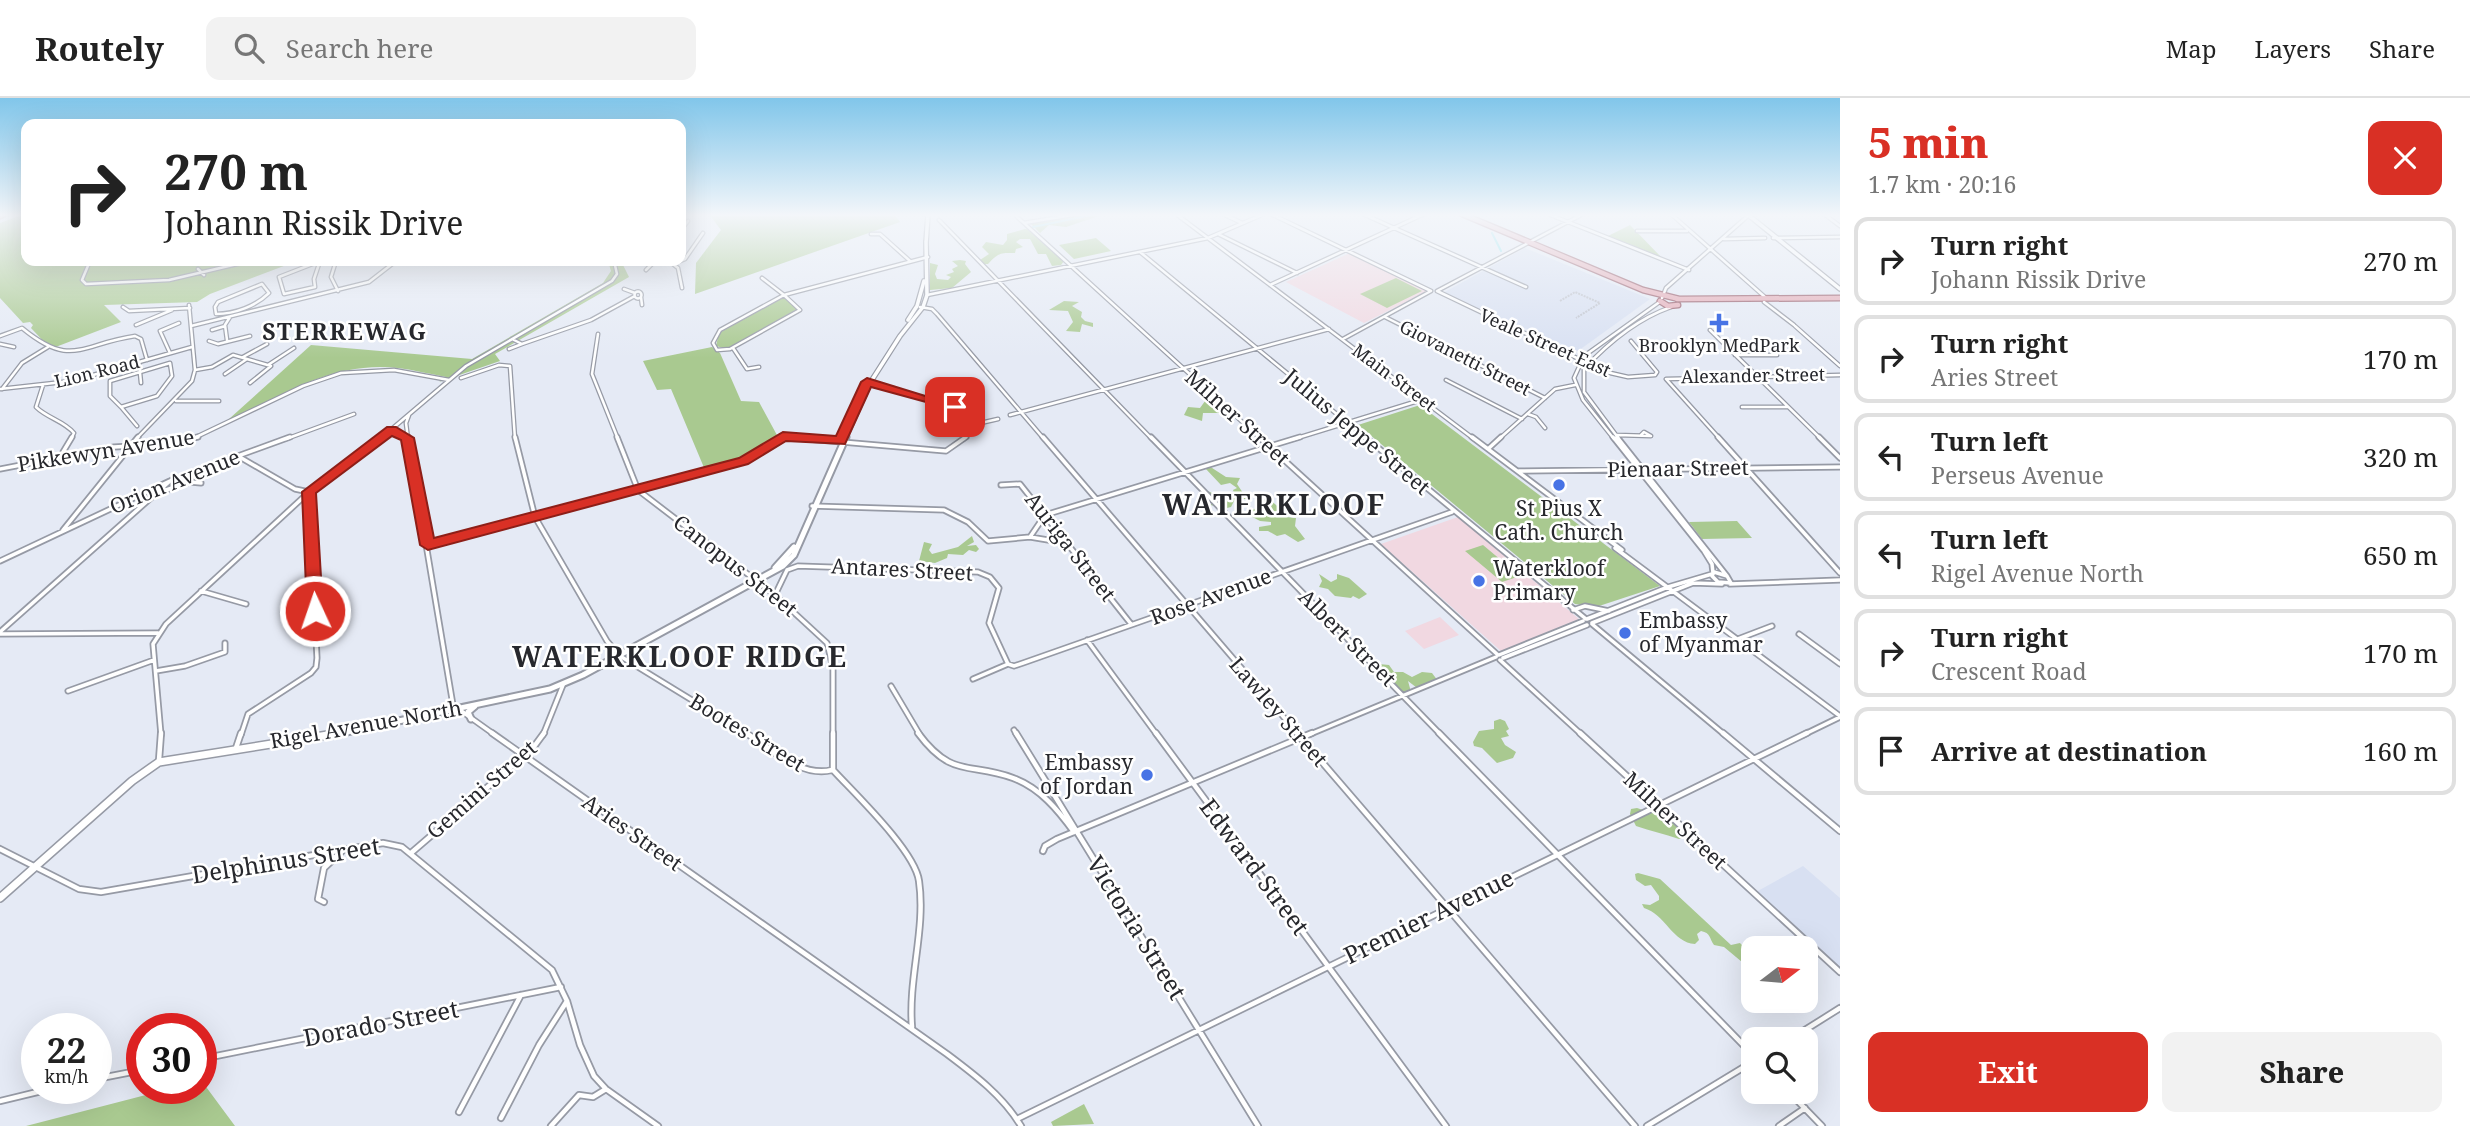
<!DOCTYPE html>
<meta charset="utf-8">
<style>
:root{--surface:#fff;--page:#f2f2f2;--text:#222;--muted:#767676;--line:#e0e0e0;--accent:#d93025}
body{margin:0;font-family:"Noto Serif",serif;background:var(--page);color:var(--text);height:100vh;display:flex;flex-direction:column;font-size:26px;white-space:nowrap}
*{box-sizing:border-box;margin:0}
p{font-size:23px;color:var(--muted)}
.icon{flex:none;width:38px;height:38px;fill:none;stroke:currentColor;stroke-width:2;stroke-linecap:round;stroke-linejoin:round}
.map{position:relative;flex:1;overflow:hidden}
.panel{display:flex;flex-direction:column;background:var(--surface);width:630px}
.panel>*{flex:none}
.guide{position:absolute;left:21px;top:21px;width:665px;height:147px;border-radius:14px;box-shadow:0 7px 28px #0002;background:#fff;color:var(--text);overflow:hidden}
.needle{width:46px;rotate:74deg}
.fabs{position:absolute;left:1741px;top:838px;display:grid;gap:14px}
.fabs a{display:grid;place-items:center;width:77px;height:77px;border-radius:14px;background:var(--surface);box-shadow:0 7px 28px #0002;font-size:35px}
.speed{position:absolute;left:21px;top:915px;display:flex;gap:14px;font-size:35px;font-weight:700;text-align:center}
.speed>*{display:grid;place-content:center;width:91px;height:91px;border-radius:50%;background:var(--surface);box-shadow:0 7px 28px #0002;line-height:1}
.speed small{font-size:18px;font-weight:400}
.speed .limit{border:10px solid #d22;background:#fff;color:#111}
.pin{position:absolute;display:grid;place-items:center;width:60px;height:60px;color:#fff;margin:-30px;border-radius:14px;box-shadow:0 4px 10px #0006}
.me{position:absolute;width:77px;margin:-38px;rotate:357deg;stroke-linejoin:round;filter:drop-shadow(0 0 5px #0008)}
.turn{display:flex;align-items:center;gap:24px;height:147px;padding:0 28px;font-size:32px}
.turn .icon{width:91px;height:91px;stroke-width:2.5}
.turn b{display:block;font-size:49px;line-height:60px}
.round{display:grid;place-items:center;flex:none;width:74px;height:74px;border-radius:14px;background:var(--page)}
.overview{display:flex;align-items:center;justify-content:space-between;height:119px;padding:0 28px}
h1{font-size:42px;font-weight:800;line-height:52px;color:var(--accent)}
.button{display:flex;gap:14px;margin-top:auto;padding:14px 28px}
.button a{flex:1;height:80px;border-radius:14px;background:var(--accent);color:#fff;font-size:28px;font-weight:800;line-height:80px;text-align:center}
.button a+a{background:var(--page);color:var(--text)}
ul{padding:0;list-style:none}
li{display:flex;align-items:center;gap:21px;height:88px;margin:0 14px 10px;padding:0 14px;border:4px solid var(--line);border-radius:14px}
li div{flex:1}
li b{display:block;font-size:26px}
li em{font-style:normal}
header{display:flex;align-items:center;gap:42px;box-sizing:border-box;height:98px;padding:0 35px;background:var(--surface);border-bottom:2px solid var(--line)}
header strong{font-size:33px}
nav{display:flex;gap:38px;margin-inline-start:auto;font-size:24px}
.search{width:490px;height:63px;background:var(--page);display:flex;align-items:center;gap:18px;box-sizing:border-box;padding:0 24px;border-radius:14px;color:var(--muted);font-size:26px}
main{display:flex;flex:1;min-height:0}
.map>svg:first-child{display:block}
.built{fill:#d8e0f2}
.education{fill:#f1d8e1}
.green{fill:#a9c990}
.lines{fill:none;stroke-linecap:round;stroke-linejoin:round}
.stream{stroke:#86e2ee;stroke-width:2}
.pedestrian-tunnel{stroke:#bfc3cd;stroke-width:2;stroke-dasharray:2 1;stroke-linecap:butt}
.minor-far2-casing{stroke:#969aa5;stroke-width:5}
.minor-far1-casing{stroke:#969aa5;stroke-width:7}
.minor-casing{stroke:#969aa5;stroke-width:8}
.secondary-far2-casing{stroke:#969aa5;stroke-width:6}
.secondary-far1-casing{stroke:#969aa5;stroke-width:9}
.secondary-casing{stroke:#969aa5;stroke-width:10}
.primary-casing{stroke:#965a68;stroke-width:7}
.trunk-casing{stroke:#965a68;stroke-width:7}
.minor-far2{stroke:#fff;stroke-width:2.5}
.minor-far1{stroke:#fff;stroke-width:3.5}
.minor{stroke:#fff;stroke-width:4.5}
.secondary-far2{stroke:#fff;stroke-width:3.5}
.secondary-far1{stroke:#fff;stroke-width:5}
.secondary{stroke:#fff;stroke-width:7}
.primary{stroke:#e4acb7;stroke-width:4.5}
.trunk{stroke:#db909f;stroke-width:4.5}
.route{fill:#d93025;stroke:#8d1f18;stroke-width:2}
.poi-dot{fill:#4773e5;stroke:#fff;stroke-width:2.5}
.labels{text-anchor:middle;stroke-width:5;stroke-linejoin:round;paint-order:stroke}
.far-street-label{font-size:18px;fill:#27282d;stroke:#fff}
.far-poi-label{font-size:18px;fill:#27282d;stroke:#fff}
.street-label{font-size:21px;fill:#27282d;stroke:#fff}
.poi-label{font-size:21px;fill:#27282d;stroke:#fff;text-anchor:start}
.far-district-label{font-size:23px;font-weight:bold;letter-spacing:2px;fill:#27282d;stroke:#fff}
.near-street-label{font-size:24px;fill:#27282d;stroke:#fff}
.district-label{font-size:28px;font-weight:bold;letter-spacing:2px;fill:#27282d;stroke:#fff}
</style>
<header>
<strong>Routely</strong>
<div class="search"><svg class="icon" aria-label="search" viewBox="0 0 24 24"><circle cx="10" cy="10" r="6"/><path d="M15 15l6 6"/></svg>Search here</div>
<nav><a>Map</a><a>Layers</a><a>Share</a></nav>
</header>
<main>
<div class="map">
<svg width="1840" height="1028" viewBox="0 0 1840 1028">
<rect width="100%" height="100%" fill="#e5eaf5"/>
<path class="built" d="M1525,150L1650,201L1578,253L1443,195Z
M1803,768L1840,800V870L1756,794Z"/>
<path class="education" d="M1350,155L1428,193L1364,225L1286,184Z
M1458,419L1579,521L1501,553L1381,446Z
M1440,519L1459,537L1424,551L1405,533Z"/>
<path class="green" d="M24,116H26V163H297L210,196L197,204L104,207L121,224L53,250L48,248L31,230L33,227L30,224L23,225L0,200V125Z
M709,116H894L900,124L695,196L696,165L721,132Z
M1082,116H1105L1066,129L1049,127L1040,135L1030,125Z
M1630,127L1662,160L1608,138Z
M1025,131L1030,132L1064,163L1061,167L1052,168L1046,156H1038L1030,141H1020L1016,144L1023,149L1016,151L1015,155C1001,155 999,154 988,166H983L980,162L989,156L982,149L986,144L1003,147L1007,142V136Z
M1096,140L1111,153L1074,161L1059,147Z
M960,162L966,163L965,166L971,174L952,190L930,192V165L938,167L935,176L937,181L948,182L951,179L946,177L954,174L952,171L958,168L952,163Z
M608,163H621L629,179L495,256L500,263L439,284L446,279C430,276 414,272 398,270C335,263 285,295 231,323L229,321L311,247L472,261L603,185L611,173Z
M1396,180L1422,193L1387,210L1360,196Z
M784,199L798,210L797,212L727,251L716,248L719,235Z
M1064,203L1079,204L1072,208L1082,214L1081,219L1085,223L1093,225V229L1082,226L1080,234L1066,233L1073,224L1068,213L1049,212Z
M712,249L720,255L741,303L759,304L778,339L747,360L705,372L671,291L657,292L643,263Z
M1208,299L1221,306L1219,315H1203L1202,323L1184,317L1188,309L1200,310Z
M1420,307L1660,488L1596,509L1575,506L1358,327Z
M1209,368L1226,379L1240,380L1237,386L1243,395L1252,401H1235L1231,409L1223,411L1211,407V403L1215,402L1208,393L1222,400L1228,397H1235L1233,392L1237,390L1230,385L1221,387L1205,370Z
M1264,398C1271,402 1282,411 1286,419L1296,420L1295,428L1305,441L1298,444L1285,436L1277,438L1268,433H1259V429L1271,427V424L1260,423L1245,415L1259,409L1263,405Z
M1737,423L1752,440L1702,441L1689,424Z
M972,438L974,444L967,448L976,447L979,451L976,454L969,452L963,457L948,456L947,460L935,465L919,463L924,444L932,446L929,452L932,456L958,449Z
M1483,447L1520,478L1502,484L1465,453Z
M1319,476L1331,484L1337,481V476L1349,480L1367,496L1359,501L1353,498L1351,500L1335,498L1328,491L1319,489L1322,483Z
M1379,566L1389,567L1394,574H1403L1412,579L1422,574L1432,575L1438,583L1432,589L1421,593L1408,583L1411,594L1405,596L1383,576L1375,573L1374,571Z
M1500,621L1505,623L1509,631L1506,633L1509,638L1501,640L1505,647L1516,654L1513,660L1497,665L1482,650L1474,648L1473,644L1479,633L1494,631V623Z
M1637,710L1649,714L1660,711L1695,745L1685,739L1679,741C1664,736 1651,733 1636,728L1630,716L1631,711Z
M1638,775L1660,781L1731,847L1740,845L1751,857L1748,869L1724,849L1714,847C1709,840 1711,835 1701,833L1697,836L1699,842L1695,846C1673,845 1665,816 1644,810L1642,806L1650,807L1659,802V798L1651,787L1645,788L1636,782L1635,776Z
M201,982L235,1028H26L169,991L201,990Z
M1084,1006L1094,1026L1053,1028L1051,1024Z"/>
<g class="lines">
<path class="stream" d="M1033,129L1096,116
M1492,135L1501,153"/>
<path class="pedestrian-tunnel" d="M1560,203L1575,194L1600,205L1576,220"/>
<g class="minor-far2-casing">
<path id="minor-far2" d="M1014,116L1261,341
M1176,116L1474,341
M1223,116L1242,125
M1271,116L1431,193L1343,241
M1363,116L1526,189
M1548,116L1689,172
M1583,116L1437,193L1606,274L1628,279L1655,277L1657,274L1631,243
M1671,116L1766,200
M1824,116L1840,128
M939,122L1152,341
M1024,125L1078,116
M681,132L688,123
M1637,133H1687
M871,136H880L910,163
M1218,136L1297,175
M1773,140L1840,139
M1724,141L1765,140
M1140,154L1367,341
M90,163L82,182L86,186L169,182L250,163
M336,163L331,179L338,193
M669,163L678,170L682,190
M315,165L319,166L314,181L315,189L284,196L279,179Z
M673,166L685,161L703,135
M198,171L204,177
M646,172L655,163
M762,180L784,197
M262,186L269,195C256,208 235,216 216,216L215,209L218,204Z
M1270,187L1424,116
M624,191L635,195
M634.5 197a3.5 3.5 0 1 1 7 0a3.5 3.5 0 1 1-7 0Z
M784,197L800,212L730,251L717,252L713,245L720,232Z
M784,197L928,159
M927,197L1208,140L1264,116
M641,199L642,207
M1662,200L1666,190L1750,116
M1764,204L1794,227
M123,209L129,213L190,210
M920,209L932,211L937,216L1044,341
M1385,219L1545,300
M136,227L172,212
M191,228L369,184L396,163
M1795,228L1840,268
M212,232L225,228
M1710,232L1821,341
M598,236L592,276L618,341
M0,238L22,230C72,271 80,246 135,238L141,241L147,262
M512,241L522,246L591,222L633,199
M227,242L225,227L230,219
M209,243L218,246L250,238
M0,246L14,249
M733,250L747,271L759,269
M509,251L522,246
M170,255L160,233L179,225
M1735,257H1777
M243,259L267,246
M139,264L141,285
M170,265L172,278L157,298L121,309L110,298V283Z
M268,267L294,250
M195,272L212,269L233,257L271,268L250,285
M225,276L247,261
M461,280L499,267L510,268L515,341
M1446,282L1522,321
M867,284L959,310L972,327
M43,287L36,309C47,320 64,323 74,335L71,341
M0,291L72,283L192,249
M2,291L22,265L48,249
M176,303H219
M121,309L137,328
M1742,309H1788
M1528,316L1536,319L1545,330
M1010,317L1329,231
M972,327L998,321
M392,332L408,340
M1617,337L1651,338L1644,334L1641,337
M136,341L192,283L195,272L189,207
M192,341L303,288L341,275L394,272L449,282
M286,341L354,316
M380,341L466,268L612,183L617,176L614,163
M408,341L406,325L409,317
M780,341H804
M964,341L972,327
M1294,341L1421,302
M1499,341L1555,291L1575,287
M1614,341L1583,302L1574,280L1584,258L1661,203
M1619,341L1584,294V271C1608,245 1637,221 1671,209
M1720,341L1666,281L1840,277"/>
</g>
<g class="minor-far1-casing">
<path id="minor-far1" d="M408,339L453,607L495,637
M515,339L535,419L607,543L620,558L749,637
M617,339L638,392L775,497L827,545L833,570V637
M784,339L946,353L966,339
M1043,339L1299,637
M1151,339L1441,637
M1259,339L1498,557
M1365,339L1586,521
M1472,339L1622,452
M1613,339L1704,453L1712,466L1713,475
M1617,339L1727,478
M1718,339L1840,475
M1819,339L1840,360
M1488,351L1501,339
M238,358L295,391L309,394L317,560L316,569L311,575L248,616L241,637
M60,359L72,339
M0,371L114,349L166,346L198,339
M1519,373L1840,369
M1001,387L1020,386L1131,526
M160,394L190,384L201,385
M812,408L944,412L968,424L988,443L1030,439L1045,417L1300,339
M63,432L138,339
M1030,439L1066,445
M428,447L743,363L783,339
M1615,450L1840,618
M0,463L172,382L290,339
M1714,474L1727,478L1731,485L1718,484L1712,478Z
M1730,486L1840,482
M201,493L246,506
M775,497L787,472L798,468L978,474L990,479L999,490L989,525L1008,566
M1573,512L1585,508L1609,513
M1587,521L1668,489L1712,476
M1592,525L1693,485L1722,486
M1592,526L1725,637
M0,534L170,383
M0,536L158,535
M1799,536L1840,566
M1738,541L1772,528
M1087,542L1157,637
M1499,557L1583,523
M1503,560L1587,527
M1500,562L1582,637
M1008,566L1014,568L1023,565L1452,414
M156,573L185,568L225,554V545
M973,581L1008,566
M891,588L920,637
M68,593L154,562
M1014,632L1017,637
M161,637L153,546L166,526L309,394L383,339
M543,637L563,587
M1308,637L1496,559
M1803,637L1840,619"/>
</g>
<g class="minor-casing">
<path id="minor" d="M492,635L947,956C975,977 1003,998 1021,1028
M746,635C771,651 802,680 832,672
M833,635V672C855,696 915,753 919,783C926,831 908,880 912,929
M918,635C952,681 970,664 1013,680C1040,690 1058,712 1074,734
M1016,635L1258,1028
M1156,635L1446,1028
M1297,635L1635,1028
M1439,635L1754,958
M1580,635L1840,874
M1723,635L1840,733
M236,650L241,635
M159,662L161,635
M0,751L79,791L101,794L383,745L402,749L552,872L567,903L580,947L594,978L606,991L658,1028
M1043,753L1045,748L1057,741L1312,635
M411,755L533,650L544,635
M324,804L318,801L324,770L342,753
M1789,942L1840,910
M201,961L561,889
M96,981L142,972
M1789,994L1822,1028
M0,1003L54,990
M459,1014L521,897
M501,1020L539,947L567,903
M1019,1020L1807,635
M551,1028L579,997L593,999L606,991
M1647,1028L1754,963
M1779,1028L1805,1010"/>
</g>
<g class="secondary-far2-casing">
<path id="secondary-far2" d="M1747,116L1840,191
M926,145L928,116
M908,222L917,208L924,183
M845,341L870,285L900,238L923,209L927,197L926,143"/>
</g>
<g class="secondary-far1-casing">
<path id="secondary-far1" d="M775,470L794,449
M471,621L468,614L475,608
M332,637L550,591L583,577L783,468L794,457L846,339"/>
</g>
<g class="secondary-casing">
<path id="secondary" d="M0,800L132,683L159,664L340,635"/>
</g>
<g class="primary-casing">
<path id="primary" d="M1462,116L1643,192L1679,201
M1677,201L1840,200
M1660,203L1668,208L1678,207"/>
</g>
<g class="trunk-casing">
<path id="trunk" d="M0,118L4,116"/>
</g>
<use href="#minor-far2" class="minor-far2"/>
<use href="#minor-far1" class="minor-far1"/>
<use href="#minor" class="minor"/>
<use href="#secondary-far2" class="secondary-far2"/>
<use href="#secondary-far1" class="secondary-far1"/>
<use href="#secondary" class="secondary"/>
<use href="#primary" class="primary"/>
<use href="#trunk" class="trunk"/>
</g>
<linearGradient id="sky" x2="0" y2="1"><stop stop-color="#81c6ea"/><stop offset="0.45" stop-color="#f3f6fa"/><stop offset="1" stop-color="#f3f6fa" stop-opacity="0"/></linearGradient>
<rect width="1840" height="260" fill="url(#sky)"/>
<path class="route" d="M867,280L961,309L955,312L871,289L845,346L786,343L748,366L428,452L420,447L401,342L392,338L316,395L323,513L315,519L307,513L302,394L387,329H396L414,340L434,440L739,360L783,334L836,338L861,284Z"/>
<g class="poi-dot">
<path d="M1715.5 214.5h7v7h7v7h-7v7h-7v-7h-7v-7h7z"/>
<circle cx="1559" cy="387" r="7"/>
<circle cx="1479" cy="483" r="7"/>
<circle cx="1625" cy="535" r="7"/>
<circle cx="1147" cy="677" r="7"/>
</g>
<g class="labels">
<g class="far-street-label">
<text transform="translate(1545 245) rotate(24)" y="6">Veale Street East</text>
<text transform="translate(1465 260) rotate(27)" y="6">Giovanetti Street</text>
<text transform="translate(97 274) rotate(-14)" y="6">Lion Road</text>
<text transform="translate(1753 278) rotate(-1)" y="6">Alexander Street</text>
<text transform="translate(1394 280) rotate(37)" y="6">Main Street</text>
</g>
<g class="far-poi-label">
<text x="1719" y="254">Brooklyn MedPark</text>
</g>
<g class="street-label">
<text transform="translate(1237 320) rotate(42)" y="7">Milner Street</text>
<text transform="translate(1357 334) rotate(40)" y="7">Julius Jeppe Street</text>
<text transform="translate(106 353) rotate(-9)" y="7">Pikkewyn Avenue</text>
<text transform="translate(1678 371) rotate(-1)" y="7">Pienaar Street</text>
<text transform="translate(175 384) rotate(-22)" y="7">Orion Avenue</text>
<text transform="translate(1070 449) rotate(52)" y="7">Auriga Street</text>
<text transform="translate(735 468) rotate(38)" y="7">Canopus Street</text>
<text transform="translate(902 472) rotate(3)" y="7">Antares Street</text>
<text transform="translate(1211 499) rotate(-20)" y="7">Rose Avenue</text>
<text transform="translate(1347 540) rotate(45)" y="7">Albert Street</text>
<text transform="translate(1278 614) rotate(49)" y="7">Lawley Street</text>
<text transform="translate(366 627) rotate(-10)" y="7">Rigel Avenue North</text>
<text transform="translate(747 635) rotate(31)" y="7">Bootes Street</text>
<text transform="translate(482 692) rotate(-41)" y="7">Gemini Street</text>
<text transform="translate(1675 723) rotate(43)" y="7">Milner Street</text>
<text transform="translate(632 735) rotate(35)" y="7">Aries Street</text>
</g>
<g class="poi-label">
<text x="1559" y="418" text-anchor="middle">St Pius X<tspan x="1559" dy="24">Cath. Church</tspan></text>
<text x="1493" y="478">Waterkloof<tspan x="1493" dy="24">Primary</tspan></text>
<text x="1639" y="530">Embassy<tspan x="1639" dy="24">of Myanmar</tspan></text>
<text x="1133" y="672" text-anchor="end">Embassy<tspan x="1133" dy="24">of Jordan</tspan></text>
</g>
<g class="far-district-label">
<text x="345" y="242">STERREWAG</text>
</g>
<g class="near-street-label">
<text transform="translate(286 763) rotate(-9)" y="8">Delphinus Street</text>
<text transform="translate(1254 769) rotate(53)" y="8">Edward Street</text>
<text transform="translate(1429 819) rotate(-26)" y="8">Premier Avenue</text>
<text transform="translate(1136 830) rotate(58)" y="8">Victoria Street</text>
<text transform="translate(381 926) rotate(-11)" y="8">Dorado Street</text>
</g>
<g class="district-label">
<text x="1274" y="417">WATERKLOOF</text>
<text x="680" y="569">WATERKLOOF RIDGE</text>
</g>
</g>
</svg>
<div class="fabs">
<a><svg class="needle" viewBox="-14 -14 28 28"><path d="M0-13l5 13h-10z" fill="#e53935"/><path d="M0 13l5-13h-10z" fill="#767676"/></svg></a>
<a><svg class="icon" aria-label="search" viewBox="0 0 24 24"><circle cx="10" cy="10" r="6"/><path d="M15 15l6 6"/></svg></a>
</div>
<div class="speed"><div>22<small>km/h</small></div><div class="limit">30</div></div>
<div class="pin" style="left:955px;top:309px;background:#d93025"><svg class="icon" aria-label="arrive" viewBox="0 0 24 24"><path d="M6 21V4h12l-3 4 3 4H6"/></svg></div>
<svg class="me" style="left:315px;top:513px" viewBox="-20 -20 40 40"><circle r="17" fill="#d93025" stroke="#fff" stroke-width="3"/><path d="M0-11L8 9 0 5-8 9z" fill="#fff"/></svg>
<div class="guide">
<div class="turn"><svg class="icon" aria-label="right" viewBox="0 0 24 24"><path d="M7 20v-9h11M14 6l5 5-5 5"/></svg><div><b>270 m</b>Johann Rissik Drive</div></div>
</div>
</div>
<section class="panel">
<div class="overview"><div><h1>5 min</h1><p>1.7 km · 20:16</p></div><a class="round" style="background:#d93025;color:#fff"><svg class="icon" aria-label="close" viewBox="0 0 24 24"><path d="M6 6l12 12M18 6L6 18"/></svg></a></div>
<ul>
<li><svg class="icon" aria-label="right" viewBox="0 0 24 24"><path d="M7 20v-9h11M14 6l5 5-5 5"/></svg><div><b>Turn right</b><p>Johann Rissik Drive</p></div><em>270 m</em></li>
<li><svg class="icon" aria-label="right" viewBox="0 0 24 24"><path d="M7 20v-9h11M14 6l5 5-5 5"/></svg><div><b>Turn right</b><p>Aries Street</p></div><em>170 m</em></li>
<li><svg class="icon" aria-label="left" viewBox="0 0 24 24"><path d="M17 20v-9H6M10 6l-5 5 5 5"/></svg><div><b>Turn left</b><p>Perseus Avenue</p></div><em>320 m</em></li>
<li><svg class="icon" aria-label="left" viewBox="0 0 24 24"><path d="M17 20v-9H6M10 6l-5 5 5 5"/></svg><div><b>Turn left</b><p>Rigel Avenue North</p></div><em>650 m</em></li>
<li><svg class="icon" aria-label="right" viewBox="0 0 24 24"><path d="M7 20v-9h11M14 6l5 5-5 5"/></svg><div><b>Turn right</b><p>Crescent Road</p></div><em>170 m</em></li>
<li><svg class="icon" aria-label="arrive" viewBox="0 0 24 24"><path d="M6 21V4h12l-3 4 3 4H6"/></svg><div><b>Arrive at destination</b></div><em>160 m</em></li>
</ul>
<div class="button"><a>Exit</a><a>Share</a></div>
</section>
</main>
